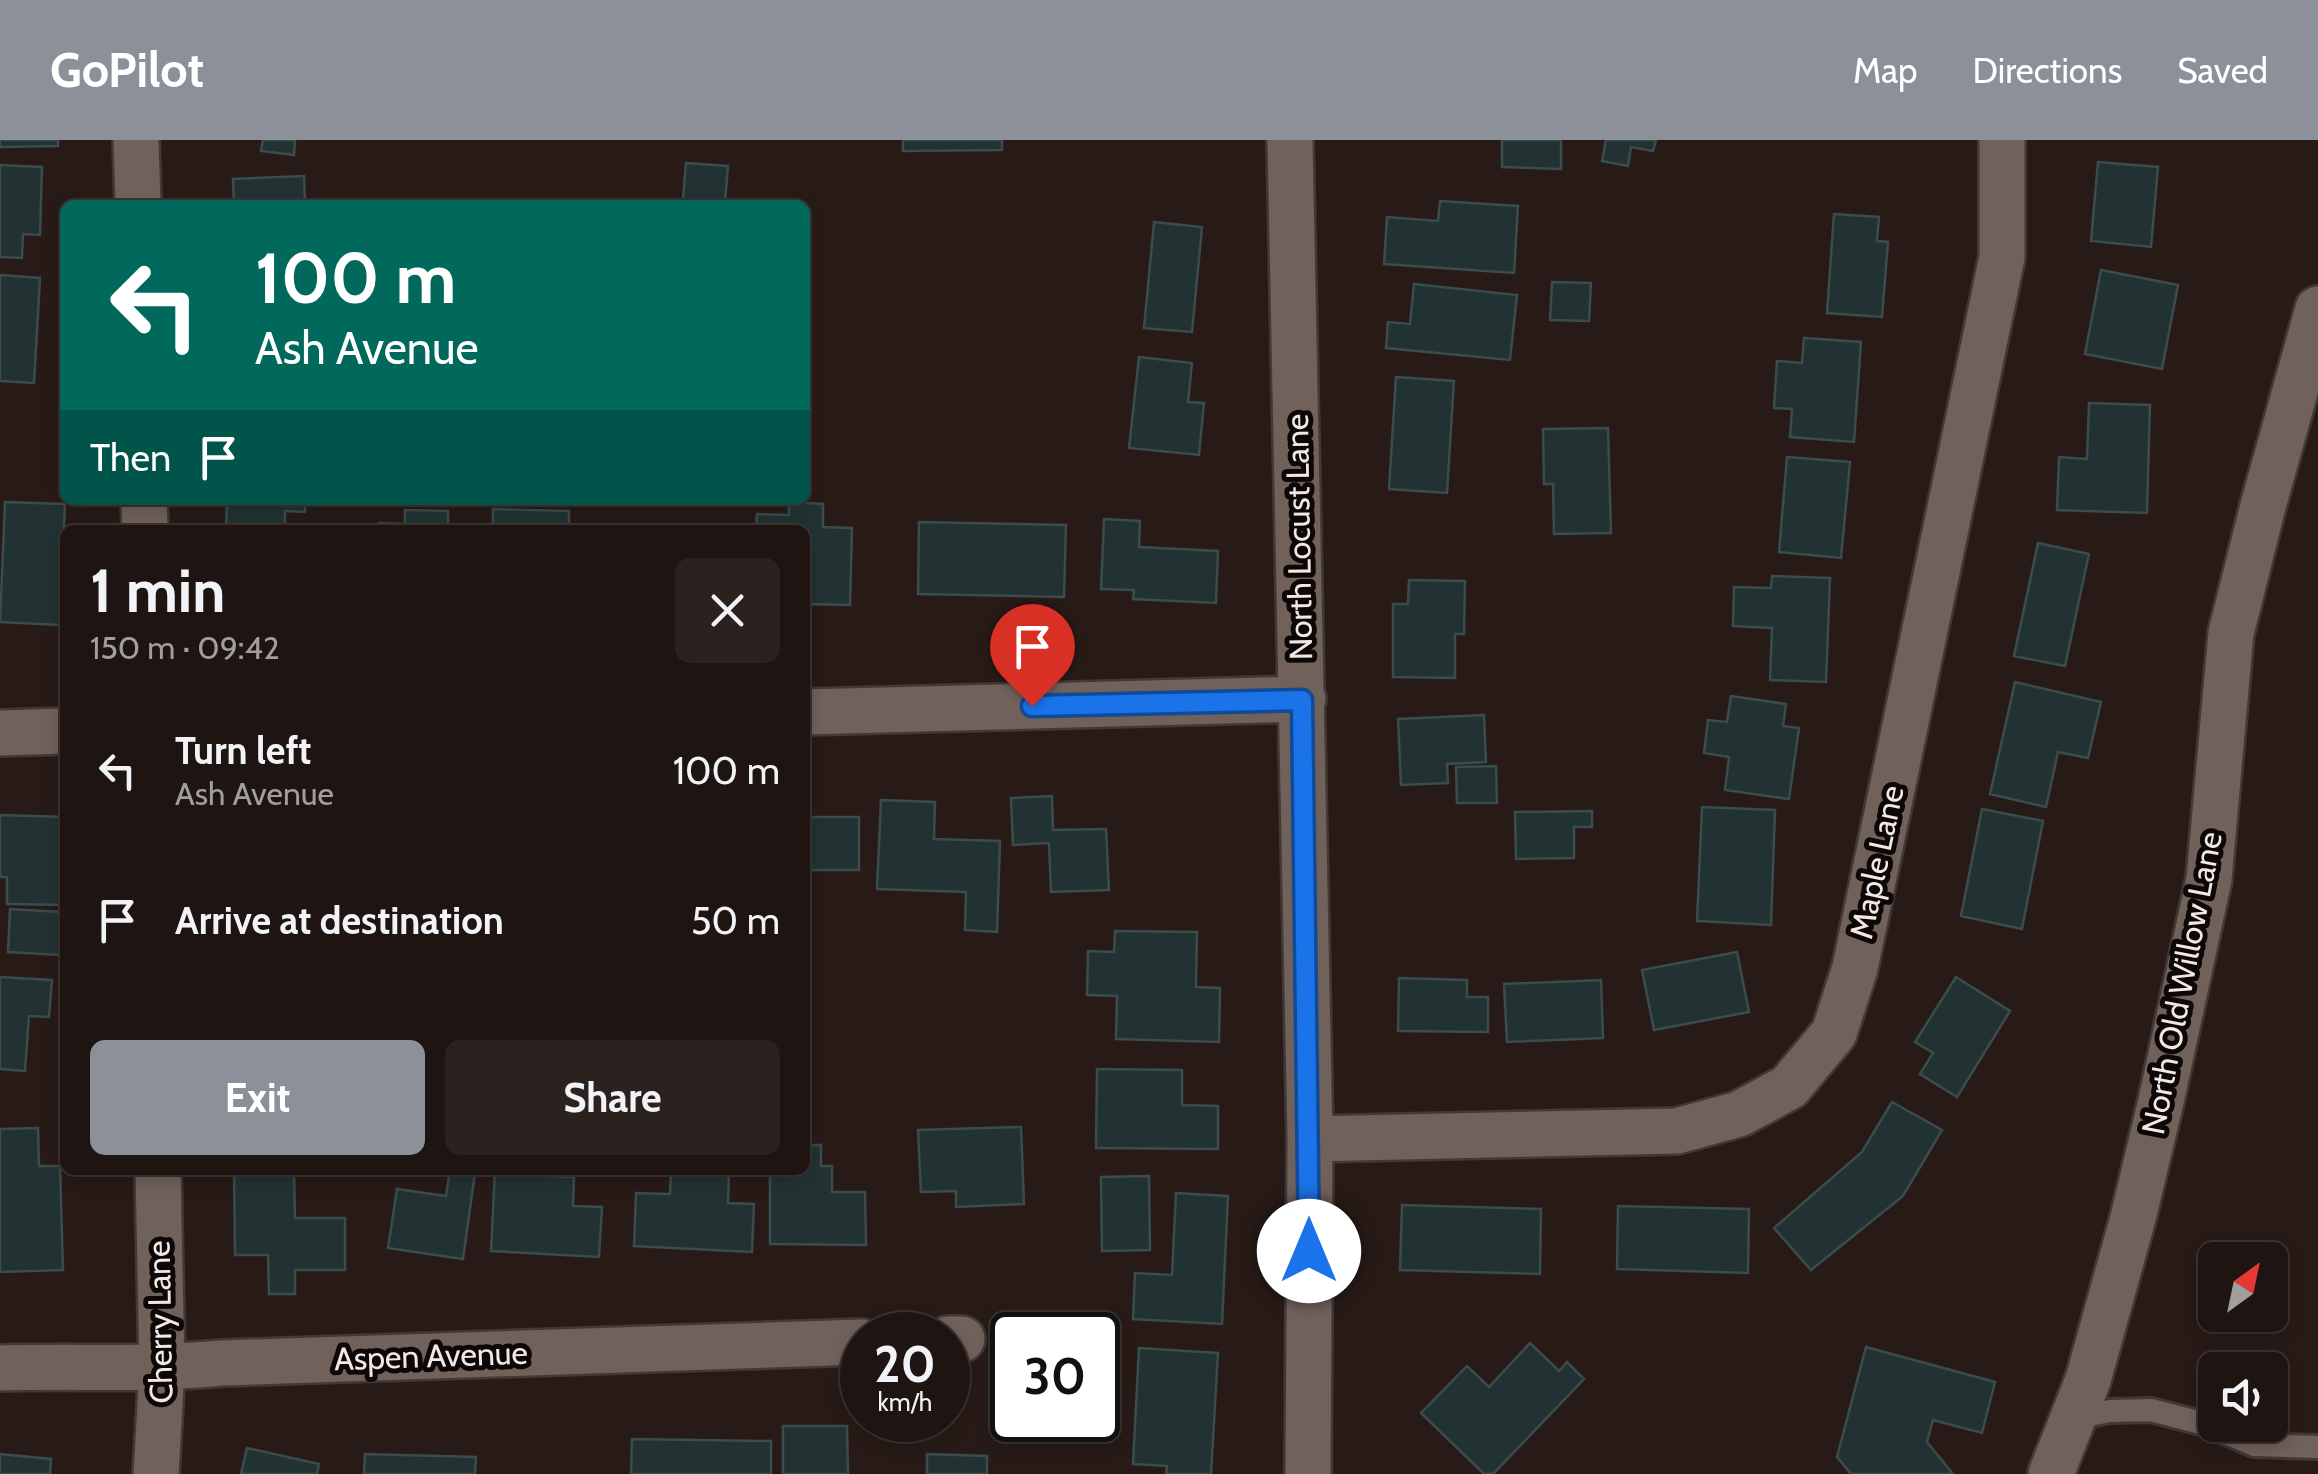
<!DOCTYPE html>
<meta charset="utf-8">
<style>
:root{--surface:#1e1411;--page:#2b211f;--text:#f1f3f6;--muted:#a19e9f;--line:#3c3331;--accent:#8c9099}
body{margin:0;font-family:Cabin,sans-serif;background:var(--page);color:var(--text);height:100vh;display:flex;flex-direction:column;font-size:38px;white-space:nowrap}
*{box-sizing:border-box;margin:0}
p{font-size:32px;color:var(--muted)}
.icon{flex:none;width:55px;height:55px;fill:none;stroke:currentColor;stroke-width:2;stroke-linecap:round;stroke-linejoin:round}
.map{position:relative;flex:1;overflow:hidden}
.panel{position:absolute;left:60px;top:385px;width:750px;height:650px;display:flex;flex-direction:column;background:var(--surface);border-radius:15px;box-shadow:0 5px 15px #0003,0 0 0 2px var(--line)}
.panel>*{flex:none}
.guide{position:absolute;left:60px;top:60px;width:750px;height:305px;border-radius:15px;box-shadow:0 5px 15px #0003,0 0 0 2px var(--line);background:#00695c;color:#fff;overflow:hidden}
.needle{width:65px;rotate:33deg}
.buttons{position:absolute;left:2198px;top:1102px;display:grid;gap:20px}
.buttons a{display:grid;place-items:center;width:90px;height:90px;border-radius:15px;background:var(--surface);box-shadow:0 5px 15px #0003,0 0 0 2px var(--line);font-size:50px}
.speed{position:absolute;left:840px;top:1172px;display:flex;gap:20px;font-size:50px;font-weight:700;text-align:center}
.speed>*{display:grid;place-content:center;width:130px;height:130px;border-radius:50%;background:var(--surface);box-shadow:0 5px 15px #0003,0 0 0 2px var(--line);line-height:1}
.speed small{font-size:25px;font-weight:400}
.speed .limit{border:5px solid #111;border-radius:15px;background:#fff;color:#111}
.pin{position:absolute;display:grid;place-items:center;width:85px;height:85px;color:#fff;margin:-102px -42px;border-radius:50% 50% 50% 0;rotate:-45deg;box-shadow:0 0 10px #0007}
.pin .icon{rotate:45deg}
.me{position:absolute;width:110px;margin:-55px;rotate:0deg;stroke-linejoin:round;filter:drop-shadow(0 0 8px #0008)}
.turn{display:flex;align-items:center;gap:35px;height:210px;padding:0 30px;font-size:45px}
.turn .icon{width:130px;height:130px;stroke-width:2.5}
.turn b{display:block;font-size:70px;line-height:85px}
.then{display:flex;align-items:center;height:95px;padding:0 30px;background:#0003;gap:20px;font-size:38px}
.round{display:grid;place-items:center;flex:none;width:105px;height:105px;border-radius:15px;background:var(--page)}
.head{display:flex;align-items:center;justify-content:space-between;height:170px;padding:0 30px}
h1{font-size:60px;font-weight:700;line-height:75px}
.primary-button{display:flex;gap:20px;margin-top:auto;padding:20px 30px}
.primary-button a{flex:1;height:115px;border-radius:15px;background:var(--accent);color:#fff;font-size:40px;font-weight:700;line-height:115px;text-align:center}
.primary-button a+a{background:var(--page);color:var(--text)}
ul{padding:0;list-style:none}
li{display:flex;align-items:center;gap:30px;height:150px;padding:0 30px}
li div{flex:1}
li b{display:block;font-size:38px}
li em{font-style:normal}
header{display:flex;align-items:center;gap:60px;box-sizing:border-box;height:140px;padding:0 50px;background:var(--accent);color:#fff}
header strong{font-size:48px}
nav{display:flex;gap:55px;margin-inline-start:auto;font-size:35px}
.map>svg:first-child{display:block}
.building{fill:#223233;stroke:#3b4c4c;stroke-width:2.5}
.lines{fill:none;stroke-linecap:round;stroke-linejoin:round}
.service-casing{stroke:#423836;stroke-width:28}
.minor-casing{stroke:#423836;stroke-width:50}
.service{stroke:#70615b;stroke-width:22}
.minor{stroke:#70615b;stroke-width:45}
.route-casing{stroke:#114b97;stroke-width:25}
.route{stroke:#1a73e8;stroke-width:18}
.labels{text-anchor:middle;stroke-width:10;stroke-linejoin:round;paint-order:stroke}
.street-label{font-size:32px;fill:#f2e9e6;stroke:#0d0706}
</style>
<header>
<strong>GoPilot</strong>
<nav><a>Map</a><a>Directions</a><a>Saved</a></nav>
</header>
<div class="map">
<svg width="2318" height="1334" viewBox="0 0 2318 1334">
<rect width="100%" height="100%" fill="#281b17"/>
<path class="building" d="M0,0H58V6L0,7Z
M263,0H295L294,15L261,11Z
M903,0H1002V10L903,11Z
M1502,0H1561V29L1502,27Z
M1606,0H1656L1653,11L1631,7L1628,26L1602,21Z
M2098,22L2158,27L2151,107L2091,101Z
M686,23L728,26L725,63L683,59Z
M0,25L42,27L40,95L23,94L22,118L0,117Z
M304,36L305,65H234L233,39Z
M1440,61L1518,66L1514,133L1384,124L1387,77L1438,81Z
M1834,74L1879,77L1877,101L1888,102L1882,177L1827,173Z
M1154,82L1202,87L1192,192L1144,188Z
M2101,130L2178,145L2162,229L2085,214Z
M0,135L40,138L34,243L0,241Z
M1552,142L1591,143L1589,181L1550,180Z
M1414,144L1517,155L1510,220L1386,208L1388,182L1410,184Z
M1804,198L1861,202L1854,302L1790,297L1792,269L1774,268L1777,221L1802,223Z
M1139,217L1192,223L1188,262L1204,263L1199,315L1129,308Z
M1396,237L1454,241L1447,353L1389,349Z
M2089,263L2150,265L2147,373L2057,370L2059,317L2087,319Z
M1608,288L1611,393L1554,394L1553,344H1544L1543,289Z
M1787,317L1850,322L1841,418L1779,412Z
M227,360H305V372L285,371V390H226Z
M5,362L65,364L60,485L0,482Z
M789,362L823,364V387L852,388L850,465L805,464V390H756L757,374L789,375Z
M493,369L569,371V390H493Z
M405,370L448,371V390H379V383L405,384Z
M1104,379L1140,381L1139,407L1218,411L1216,463L1133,459L1134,450L1101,449Z
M919,382L1066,385L1064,457L918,454Z
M2038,403L2089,414L2065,526L2014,516Z
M1772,436L1830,438L1826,542L1770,540L1772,488L1733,486L1734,447L1771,448Z
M1409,440L1465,441L1464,494H1455V538L1393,537V464H1408Z
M2015,542L2101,562L2088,618L2058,612L2046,667L1990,654Z
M1731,556L1786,564L1783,586L1799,588L1789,659L1725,650L1729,617L1704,613L1708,580L1727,582Z
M1484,575L1486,622L1447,624L1448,643L1401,645L1398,579Z
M1496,626L1497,663H1457L1456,627Z
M1052,656L1053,690L1106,689L1109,750L1051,752L1049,703L1013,705L1011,658Z
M881,660L935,662L934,699L1000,701L997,792L965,790L966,752L877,749Z
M1702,667L1775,670L1771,785L1697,781Z
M1982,669L2043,681L2022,789L1961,776Z
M1592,671V687H1574V718L1516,719L1515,672Z
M0,675L65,677V765L7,764V737H0Z
M805,677H859V730H805Z
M10,769L61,772L59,815L8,812Z
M1115,791L1197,792L1196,847L1220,848L1219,902L1116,899L1117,856L1087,855L1088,811L1114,812Z
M1737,812L1749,872L1654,890L1642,830Z
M0,837L52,840L49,877L29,876L25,931L0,929Z
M1956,837L2010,871L1957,957L1920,934L1933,913L1915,902Z
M1399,838L1467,840V857H1488V892L1398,891Z
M1601,840L1603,898L1507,902L1504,844Z
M1097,929L1182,930V965L1218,966V1009L1096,1008Z
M1892,962L1942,990L1903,1056L1811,1130L1774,1088L1862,1012Z
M1021,987L1024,1064L956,1067V1051L921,1052L918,990Z
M38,988L39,1026H60L63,1130L0,1132V989Z
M805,1005H821V1026H832V1052H865L866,1105L770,1104V1030H805Z
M234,1030H294L295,1078H345V1130H295V1154H269L268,1115H235Z
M450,1030L475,1033L463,1119L388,1108L397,1049L446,1056Z
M495,1030H549V1036L574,1037L573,1066L602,1067L599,1117L491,1111Z
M671,1030H729L728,1063L754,1064L752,1112L634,1106L636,1053L670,1054Z
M1149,1036L1150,1110L1102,1111L1101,1037Z
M1176,1053L1228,1056L1222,1184L1133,1179L1135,1133L1172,1135Z
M1402,1065L1541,1069L1540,1134L1400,1130Z
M1618,1066L1749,1069L1748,1133L1617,1129Z
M1530,1203L1559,1231L1567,1222L1584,1239L1493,1334H1484L1421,1273L1467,1226L1489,1247Z
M1866,1207L1995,1242L1982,1293L1933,1280L1927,1302L1953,1334H1851L1837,1317Z
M1139,1208L1218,1213L1211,1334H1166L1167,1326L1133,1324Z
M783,1286H847L848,1334H783Z
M632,1299L771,1301V1334H631Z
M247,1308L319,1324L317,1334H241Z
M0,1314L51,1319L50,1334H0Z
M365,1314L476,1317L475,1334H364Z
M927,1314L987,1316V1334H927Z"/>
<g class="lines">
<g class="service-casing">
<path id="service" d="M2074,1278L2110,1271L2151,1270L2205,1284L2254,1305L2318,1307"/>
</g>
<g class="minor-casing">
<path id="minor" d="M136,0L138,65
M1290,0L1310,999L1308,1334
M144,360L145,390
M805,572L1303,559
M0,593L65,591
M1310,999L1677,991L1739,974L1789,947L1834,893L1855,828L2002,117V0
M948,1199H962
M0,1228C74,1226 149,1230 222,1223L862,1202
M156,1334L162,1229L158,1030
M2051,1334L2088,1240L2133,1078L2161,961L2209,739L2231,493L2263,366L2318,169"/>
</g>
<use href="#service" class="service"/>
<use href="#minor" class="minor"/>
</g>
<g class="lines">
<g class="route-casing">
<path id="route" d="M1032,566L1302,560L1309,1111"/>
</g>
<use href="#route" class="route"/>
</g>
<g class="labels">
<g class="street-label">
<text transform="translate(1299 397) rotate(-91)" y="11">North Locust Lane</text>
<text transform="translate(1877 722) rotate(-78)" y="11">Maple Lane</text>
<text transform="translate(2182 843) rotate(-79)" y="11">North Old Willow Lane</text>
<text transform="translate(160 1182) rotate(-91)" y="11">Cherry Lane</text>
<text transform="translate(431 1216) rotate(-2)" y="11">Aspen Avenue</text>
</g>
</g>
</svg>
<div class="buttons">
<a><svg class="needle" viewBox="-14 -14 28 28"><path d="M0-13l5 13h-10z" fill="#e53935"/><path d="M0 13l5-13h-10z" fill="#a19e9f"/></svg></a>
<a><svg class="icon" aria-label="sound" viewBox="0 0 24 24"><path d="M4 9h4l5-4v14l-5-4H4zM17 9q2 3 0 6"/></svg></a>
</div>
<div class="speed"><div>20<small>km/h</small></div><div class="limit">30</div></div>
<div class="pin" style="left:1032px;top:566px;background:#d93025"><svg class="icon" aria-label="arrive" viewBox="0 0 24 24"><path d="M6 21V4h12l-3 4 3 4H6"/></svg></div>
<svg class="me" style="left:1309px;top:1111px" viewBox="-20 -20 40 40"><circle r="19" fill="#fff"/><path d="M0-13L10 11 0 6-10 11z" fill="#1a73e8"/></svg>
<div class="guide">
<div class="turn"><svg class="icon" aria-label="left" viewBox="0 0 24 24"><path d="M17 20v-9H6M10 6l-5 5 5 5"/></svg><div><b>100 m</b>Ash Avenue</div></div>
<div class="then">Then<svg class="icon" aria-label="arrive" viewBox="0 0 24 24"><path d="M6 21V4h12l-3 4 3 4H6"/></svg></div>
</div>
<section class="panel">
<div class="head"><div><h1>1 min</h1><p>150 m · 09:42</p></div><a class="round"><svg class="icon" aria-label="close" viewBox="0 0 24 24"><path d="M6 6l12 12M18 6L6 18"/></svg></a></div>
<ul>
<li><svg class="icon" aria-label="left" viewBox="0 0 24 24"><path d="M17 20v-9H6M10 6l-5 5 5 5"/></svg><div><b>Turn left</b><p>Ash Avenue</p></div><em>100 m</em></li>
<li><svg class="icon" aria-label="arrive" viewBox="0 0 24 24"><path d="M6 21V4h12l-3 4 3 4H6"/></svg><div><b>Arrive at destination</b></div><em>50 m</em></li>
</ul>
<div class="primary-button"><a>Exit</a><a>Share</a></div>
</section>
</div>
